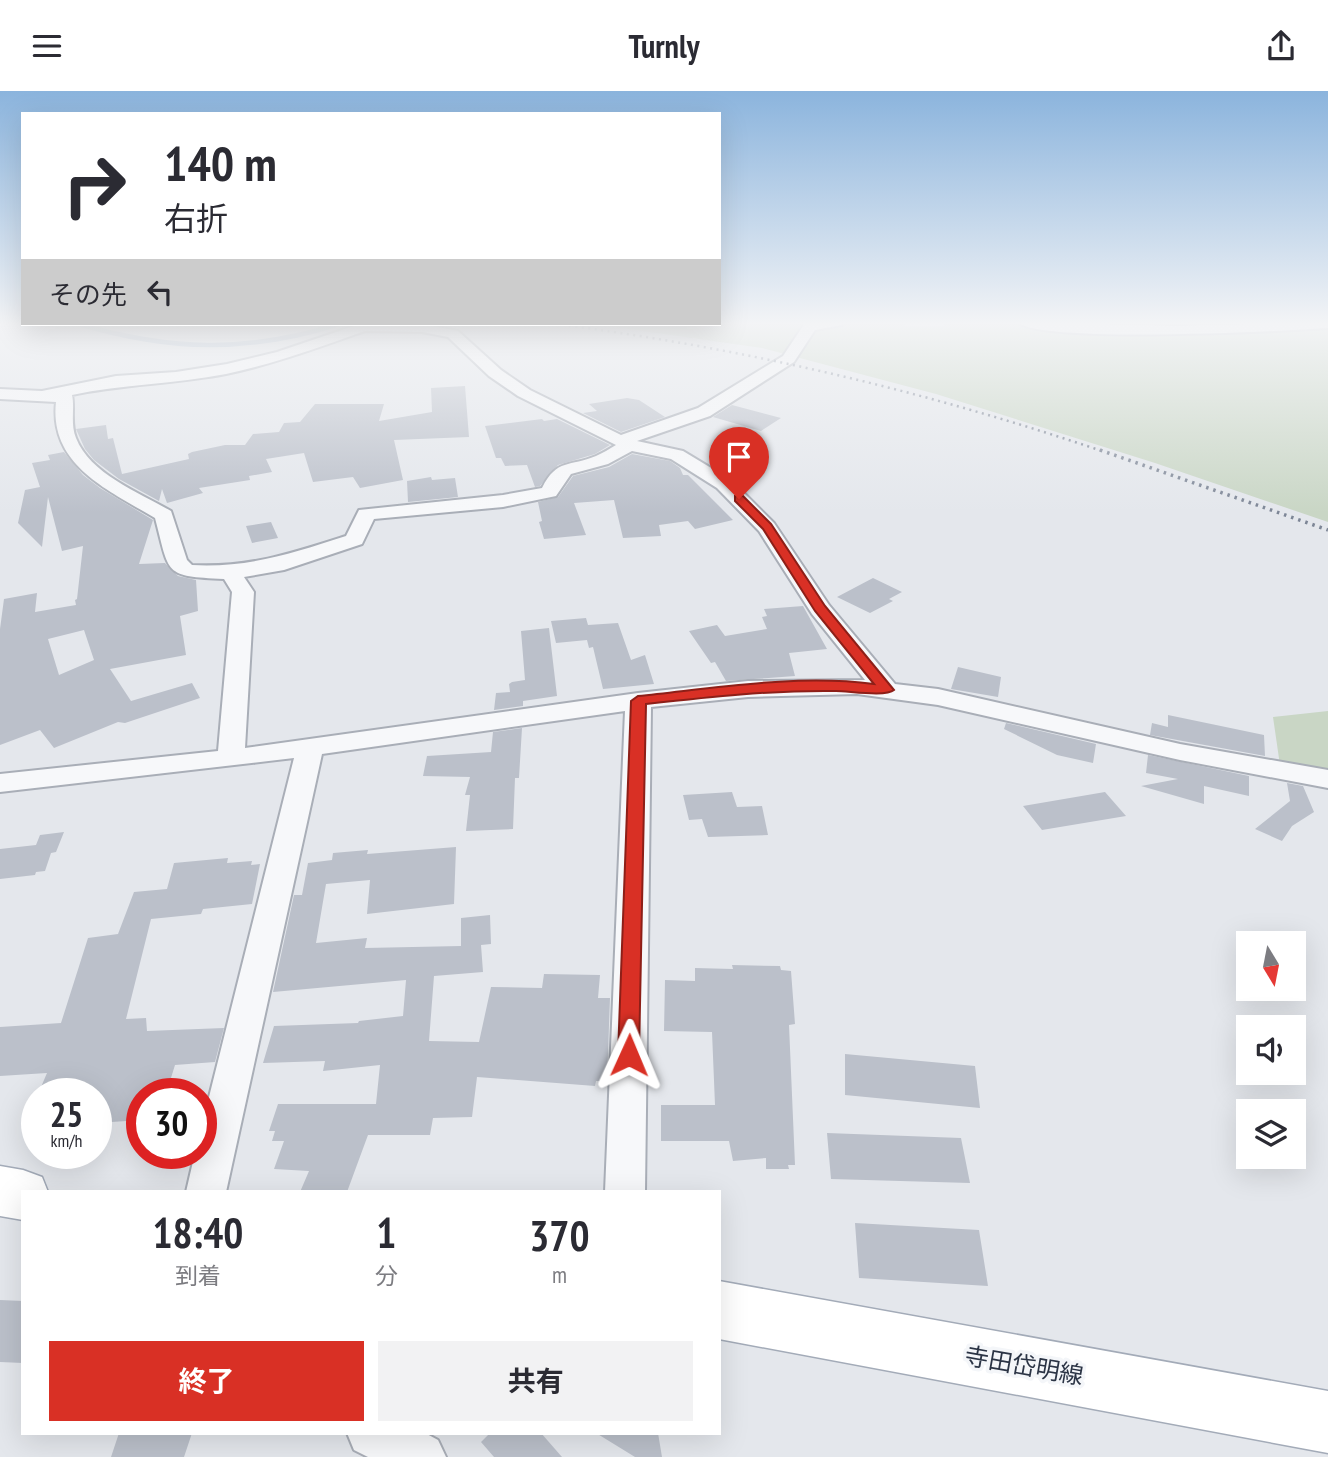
<!DOCTYPE html>
<html lang="ja">
<meta charset="utf-8">
<style>
:root{--surface:#fff;--page:#f2f2f3;--text:#2b2b33;--muted:#7c7c81;--accent:#d93025}
body{margin:0;font-family:"PT Sans Narrow","Noto Sans JP",sans-serif;background:var(--page);color:var(--text);height:100vh;display:flex;flex-direction:column;font-size:26px;white-space:nowrap}
*{box-sizing:border-box;margin:0}
p{font-size:23px;color:var(--muted)}
.icon{flex:none;width:38px;height:38px;fill:none;stroke:currentColor;stroke-width:2;stroke-linecap:round;stroke-linejoin:round}
.map{position:relative;flex:1;overflow:hidden}
.drawer{position:absolute;left:21px;top:1099px;width:700px;height:245px;display:flex;flex-direction:column;background:var(--surface);border-radius:0px;box-shadow:0 7px 28px #0002}
.drawer>*{flex:none}
.banner{position:absolute;left:21px;top:21px;width:700px;height:214px;border-radius:0px;box-shadow:0 7px 28px #0002;background:#fff;color:var(--text);overflow:hidden}
.needle{width:46px;rotate:170deg}
.buttons{position:absolute;left:1236px;top:840px;display:grid;gap:14px}
.buttons a{display:grid;place-items:center;width:70px;height:70px;border-radius:0px;background:var(--surface);box-shadow:0 7px 28px #0002;font-size:35px}
.speed{position:absolute;left:21px;top:987px;display:flex;gap:14px;font-size:35px;font-weight:700;text-align:center}
.speed>*{display:grid;place-content:center;width:91px;height:91px;border-radius:50%;background:var(--surface);box-shadow:0 7px 28px #0002;line-height:1}
.speed small{font-size:18px;font-weight:400}
.speed .limit{border:10px solid #d22;background:#fff;color:#111}
.pin{position:absolute;display:grid;place-items:center;width:60px;height:60px;color:#fff;margin:-72px -30px;border-radius:50% 50% 50% 0;rotate:-45deg;box-shadow:0 0 7px #0007}
.pin .icon{rotate:45deg}
.me{position:absolute;width:77px;margin:-38px;rotate:1deg;stroke-linejoin:round;filter:drop-shadow(0 0 5px #0008)}
.turn{display:flex;align-items:center;gap:24px;height:147px;padding:0 28px;font-size:32px}
.turn .icon{width:91px;height:91px;stroke-width:2.5}
.turn b{display:block;font-size:49px;line-height:60px}
.then{display:flex;align-items:center;height:66px;padding:0 28px;background:#0003;gap:14px;font-size:26px}
.eta{display:flex;justify-content:space-evenly;align-items:center;height:119px;text-align:center}
.eta b{font-size:42px;font-weight:700;line-height:49px}
.action{display:flex;gap:14px;margin-top:auto;padding:14px 28px}
.action a{flex:1;height:80px;border-radius:0px;background:var(--accent);color:#fff;font-size:28px;font-weight:700;line-height:80px;text-align:center}
.action a+a{background:var(--page);color:var(--text)}
header{display:flex;justify-content:space-between;align-items:center;height:91px;padding:0 28px;background:var(--surface);font-size:32px;font-weight:700}
.map>svg:first-child{display:block}
.green{fill:#c9d6c5}
.lines{fill:none;stroke-linecap:round;stroke-linejoin:round}
.stream{stroke:#9fb4cc;stroke-width:4.5}
.building{fill:#bbc0ca;fill-rule:evenodd}
.minor-casing{stroke:#a9aeb7;stroke-width:4}
.major-casing{stroke:#a3abb8;stroke-width:3}
.minor{fill:#f7f8fa;fill-rule:evenodd}
.major{fill:#fff;fill-rule:evenodd}
.rail-far1{stroke:#7d8696;stroke-width:2.5;stroke-dasharray:2 4.5;stroke-linecap:butt}
.rail{stroke:#7d8696;stroke-width:3.5;stroke-dasharray:2.5 5;stroke-linecap:butt}
.route{fill:#d93025;stroke:#8d1f18;stroke-width:2}
.labels{text-anchor:middle;stroke-width:7;stroke-linejoin:round;paint-order:stroke}
.near-street-label{font-size:24px;fill:#2b3445;stroke:#f4f6f9}
</style>
<header><svg class="icon" aria-label="menu" viewBox="0 0 24 24"><path d="M4 6h16M4 12h16M4 18h16"/></svg>Turnly<svg class="icon" aria-label="share" viewBox="0 0 24 24"><path d="M12 15V3M7 8l5-5 5 5M5 13v7h14v-7"/></svg></header>
<div class="map">
<svg width="1328" height="1366" viewBox="0 0 1328 1366">
<rect width="100%" height="100%" fill="#e4e7ec"/>
<path class="green" d="M719,231H903L905,236L945,235L943,231H1029L1089,239L1328,233V431L1155,372L936,303L762,257L594,233Z
M1328,620V697L1282,688L1273,626Z"/>
<g class="lines">
<path class="stream" d="M79,233C170,260 248,262 339,233"/>
</g>
<path class="building" d="M465,295L469,346L394,349L403,389L360,397L353,386L313,391L304,362L266,368L272,381L249,385L250,389L199,397L203,402L167,412L162,398L159,410L119,388L94,369L85,358L76,338L106,334L108,348L113,347L122,383L189,368L188,363L192,361L225,354H245L253,343L279,341L284,332L300,331L315,313H384L379,330L432,321L431,297Z
M627,307L639,309L665,326L621,341L583,322L597,320L589,313Z
M732,314L781,327L761,340L713,326Z
M542,328L544,330L557,328L610,354L595,363L558,374L540,395L535,396L527,374L505,375L501,367H496L485,335Z
M64,361L83,384L100,397L153,429L139,473L165,472L178,485L196,489L198,520L180,525L186,564L110,578L131,610L192,592L200,607L125,632L118,631L54,657L40,639L0,654V538L4,508L37,502L35,521L76,514L75,509L77,508L83,455L62,460L48,406L42,456L18,432L25,399L40,396L32,372L50,369L48,364ZM84,539L94,569L59,584L48,548Z
M632,363L670,370L680,377L683,384H688L733,429L695,438L688,430L659,434L661,445L623,447L614,409L574,412L586,444L544,448L539,431L542,430L538,411L558,406L573,385L609,376Z
M431,386L432,389L455,387L458,406L408,411L407,390Z
M271,431L278,447L252,452L246,435Z
M873,487L902,501L889,508L893,510L870,522L837,506Z
M803,515L827,558L789,562L795,585L726,590L715,571L711,572L689,540L717,534L725,545L767,538L762,526L767,525L764,518Z
M586,527L588,534L618,532L631,569L645,564L654,593L603,598L593,556L589,557L587,549L556,552L551,530Z
M549,537L557,605L523,610V615L494,619L496,602L510,601L509,593L512,591L525,589L521,540Z
M958,576L1001,586L998,606L951,598Z
M1168,624L1264,644L1265,665L1150,644L1152,632L1168,636Z
M1006,632L1096,653L1093,672L1057,664L1004,638Z
M522,637L519,687H515L513,738L466,740L470,704H465L470,686L423,685L427,665L491,661L493,641Z
M1148,664L1249,685V705L1204,695V713L1141,695L1178,688L1146,682Z
M1287,692L1303,695L1314,721L1292,735L1282,750L1255,738L1290,710Z
M732,701L737,716L762,715L768,744L708,746L702,728L689,729L683,704Z
M1105,701L1126,725L1042,739L1023,715Z
M64,741L56,761L51,762L45,780L36,781L35,784L0,788V758L36,754L40,744Z
M456,756L454,813L367,823L370,789L326,793L316,852L367,847L365,857L461,855V827L490,824L491,853L481,854L483,881L434,885L429,950L479,951L491,896L542,897L544,883L600,884L598,907H610L607,990H596L595,995L477,986L472,1026L433,1027L430,1044H368L347,1101H300L309,1080L274,1078L284,1050H272L275,1040H269L278,1013H376L380,974L323,980L325,970L263,972L274,935L358,932L359,930L403,925L406,889L273,901L294,804H302L308,772L332,769L333,762L368,759L367,763Z
M228,767L227,772L252,770L251,774L260,773L252,813L203,818L201,823L151,828L126,928L146,927L147,940L224,937L215,971L175,974L166,1003H142V1029L96,1032V1003H38L47,982L0,985V936L61,932L88,847L118,843L134,801L167,798L174,772Z
M732,874L780,875L781,879L791,880L795,933L789,934L795,1074H788L789,1078H766V1067L733,1070L729,1050H661V1014H715L712,941L664,940L665,889L695,890V877L733,878Z
M845,963L975,975L980,1017L845,1004Z
M827,1042L961,1047L970,1092L831,1088Z
M855,1132L979,1139L988,1195L859,1187Z
M0,1209L23,1210V1272L0,1271Z
M119,1342H192L184,1366H111Z
M490,1342H541L562,1366H494L481,1351Z
M596,1342H658L662,1366H635Z"/>
<g class="lines">
<g class="minor-casing">
<path id="minor" d="M844,231L842,234L815,239L794,271L710,325L637,350L683,360L731,389L774,432L829,514L895,593L938,598L1180,653L1328,679V697L1180,669L938,614L857,603L748,606L651,616L645,1101H605L625,620L322,663L226,1101H186L195,1062H201V1038L294,667L0,701V683L218,660L232,501L224,488C163,485 170,484 155,427C108,399 49,374 56,311L0,308V298L42,300L116,285L176,281L227,273L277,261L360,233H422L458,240L501,279L530,299L621,344L698,317L783,265L805,232ZM365,240L422,241L448,246L489,285L518,305L616,354C609,358 603,362 596,365C570,376 557,367 542,397L503,404L359,419L346,445C293,462 249,477 192,474L187,469L171,420C140,402 90,383 76,347C70,332 75,317 72,304C123,293 175,293 226,283C274,273 320,256 365,240ZM632,360L671,368L717,397L759,440L812,523L865,589L748,590L638,602L245,657L254,501L244,486L284,479L362,453L374,428L503,416L556,405L571,383L608,373Z
M1017,231L1176,235L1328,231V237C1283,240 1041,253 1017,231Z
M347,1342H425L438,1349L446,1366H368L354,1359Z"/>
</g>
<g class="major-casing">
<path id="major" d="M0,1075L23,1079L42,1086L48,1101H23V1129L0,1125Z
M719,1190L1328,1300V1362L719,1248Z"/>
</g>
<use href="#minor" class="minor"/>
<use href="#major" class="major"/>
<path class="rail-far1" d="M556,233C744,257 925,300 1105,361"/>
<path class="rail" d="M1100,359L1328,439"/>
</g>
<linearGradient id="sky" x2="0" y2="1"><stop stop-color="#8bb4dd"/><stop offset="0.55" stop-color="#f3f4f6"/><stop offset="1" stop-color="#f3f4f6" stop-opacity="0"/></linearGradient>
<rect width="1328" height="422" fill="url(#sky)"/>
<path class="route" d="M735,405H743L771,433L825,515L894,599C886,606 849,600 836,600C772,599 709,606 646,613L639,964L636,971L629,973L621,971L618,964L631,610L638,605C716,597 797,583 874,593L815,520L763,438L735,410Z"/>
<g class="labels">
<g class="near-street-label">
<text transform="translate(1024 1275) rotate(10)" y="8">寺田岱明線</text>
</g>
</g>
</svg>
<div class="buttons">
<a><svg class="needle" viewBox="-14 -14 28 28"><path d="M0-13l5 13h-10z" fill="#e53935"/><path d="M0 13l5-13h-10z" fill="#7c7c81"/></svg></a>
<a><svg class="icon" aria-label="sound" viewBox="0 0 24 24"><path d="M4 9h4l5-4v14l-5-4H4zM17 9q2 3 0 6"/></svg></a>
<a><svg class="icon" aria-label="layers" viewBox="0 0 24 24"><path d="M12 4l9 5-9 5-9-5zM3 14l9 5 9-5"/></svg></a>
</div>
<div class="speed"><div>25<small>km/h</small></div><div class="limit">30</div></div>
<div class="pin" style="left:739px;top:408px;background:#d93025"><svg class="icon" aria-label="arrive" viewBox="0 0 24 24"><path d="M6 21V4h12l-3 4 3 4H6"/></svg></div>
<svg class="me" style="left:629px;top:964px" viewBox="-20 -20 40 40"><path d="M0-17L14 15 0 8-14 15z" fill="#d93025" stroke="#fff" stroke-width="4"/></svg>
<div class="banner">
<div class="turn"><svg class="icon" aria-label="right" viewBox="0 0 24 24"><path d="M7 20v-9h11M14 6l5 5-5 5"/></svg><div><b>140 m</b>右折</div></div>
<div class="then">その先<svg class="icon" aria-label="left" viewBox="0 0 24 24"><path d="M17 20v-9H6M10 6l-5 5 5 5"/></svg></div>
</div>
<section class="drawer">
<div class="eta">
<div><b>18:40</b><p>到着</p></div>
<div><b>1</b><p>分</p></div>
<div><b>370</b><p>m</p></div>
</div>
<div class="action"><a>終了</a><a>共有</a></div>
</section>
</div>
